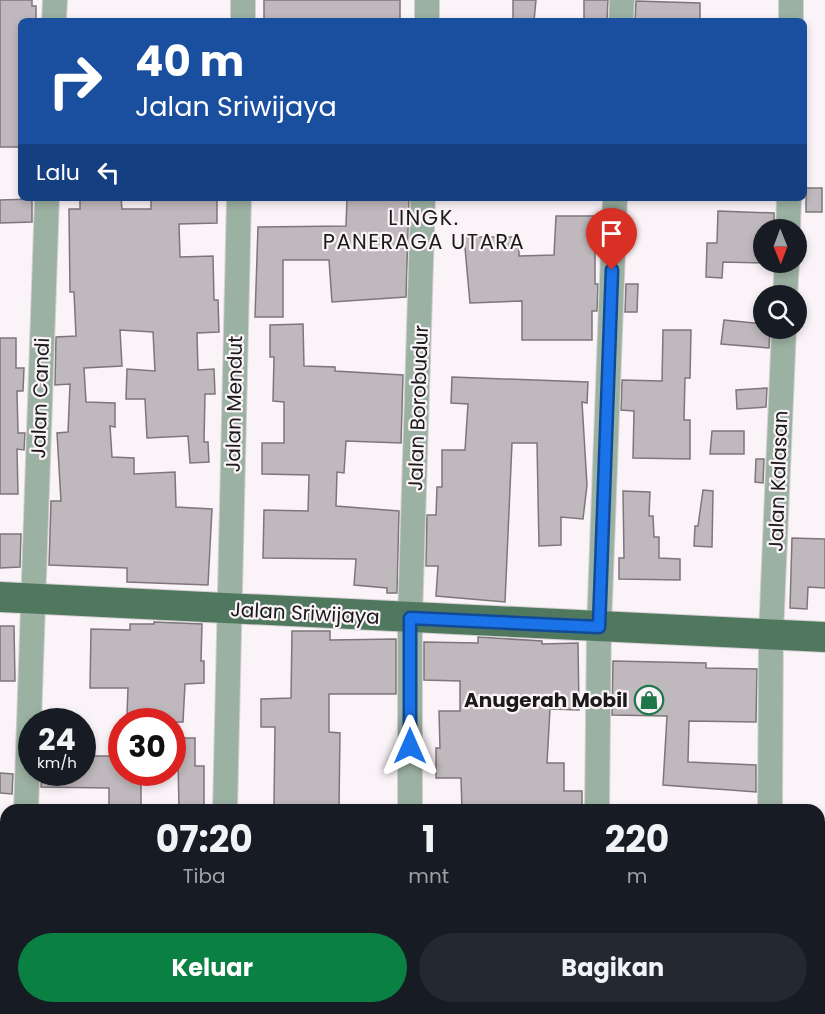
<!DOCTYPE html>
<html lang="id">
<style>
:root{--surface:#171b24;--page:#242831;--text:#f1f3f6;--muted:#9ea1a6;--accent:#0b8043}
body{margin:0;font-family:Poppins,sans-serif;background:var(--page);color:var(--text);height:100vh;display:flex;flex-direction:column;font-size:22px;white-space:nowrap}
*{box-sizing:border-box;margin:0}
p{font-size:20px;color:var(--muted)}
.icon{flex:none;width:33px;height:33px;fill:none;stroke:currentColor;stroke-width:2;stroke-linecap:round;stroke-linejoin:round}
.map{position:relative;flex:1;overflow:hidden}
.details{position:absolute;left:0px;top:804px;width:825px;height:210px;display:flex;flex-direction:column;background:var(--surface);border-radius:18px 18px 0 0;box-shadow:0 3px 9px #0003}
.details>*{flex:none}
.banner{position:absolute;left:18px;top:18px;width:789px;height:183px;border-radius:9px;box-shadow:0 3px 9px #0003;background:#1a4fa0;color:#fff;overflow:hidden}
.needle{width:39px;rotate:179deg}
.tools{position:absolute;left:753px;top:219px;display:grid;gap:12px}
.tools a{display:grid;place-items:center;width:54px;height:54px;border-radius:50%;background:var(--surface);box-shadow:0 3px 9px #0003;font-size:30px}
.speed{position:absolute;left:18px;top:708px;display:flex;gap:12px;font-size:30px;font-weight:700;text-align:center}
.speed>*{display:grid;place-content:center;width:78px;height:78px;border-radius:50%;background:var(--surface);box-shadow:0 3px 9px #0003;line-height:1}
.speed small{font-size:15px;font-weight:400}
.speed .limit{border:9px solid #d22;background:#fff;color:#111}
.pin{position:absolute;display:grid;place-items:center;width:51px;height:51px;color:#fff;margin:-62px -26px;border-radius:50% 50% 50% 0;rotate:-45deg;box-shadow:0 0 6px #0007}
.pin .icon{rotate:45deg}
.me{position:absolute;width:66px;margin:-33px;rotate:0deg;stroke-linejoin:round;filter:drop-shadow(0 0 4px #0008)}
.turn{display:flex;align-items:center;gap:21px;height:126px;padding:0 18px;font-size:27px}
.turn .icon{width:78px;height:78px;stroke-width:2.5}
.turn b{display:block;font-size:42px;line-height:51px}
.then{display:flex;align-items:center;height:57px;padding:0 18px;background:#0003;gap:12px;font-size:22px}
.eta{display:flex;justify-content:space-evenly;align-items:center;height:102px;text-align:center}
.eta b{font-size:36px;font-weight:700;line-height:42px}
.button{display:flex;gap:12px;margin-top:auto;padding:12px 18px}
.button a{flex:1;height:69px;border-radius:36px;background:var(--accent);color:#fff;font-size:24px;font-weight:700;line-height:69px;text-align:center}
.button a+a{background:var(--page);color:var(--text)}
.map>svg:first-child{display:block}
.building{fill:#bfb8bc;stroke:#7d767a;stroke-width:1.5}
.lines{fill:none;stroke-linecap:round;stroke-linejoin:round}
.minor-casing{stroke:#d6d0d4;stroke-width:26}
.major-casing{stroke:#d6d0d4;stroke-width:32}
.minor{stroke:#9bb1a2;stroke-width:24}
.major{stroke:#50785e;stroke-width:30}
.route-casing{stroke:#114b97;stroke-width:15}
.route{stroke:#1a73e8;stroke-width:10}
.labels{text-anchor:middle;stroke-width:4.5;stroke-linejoin:round;paint-order:stroke}
.street-label{font-size:20px;fill:#1b191a;stroke:#faf3f7}
.poi-label{font-size:20px;font-weight:bold;fill:#1b191a;stroke:#faf3f7;text-anchor:end}
.neighbourhood-label{font-size:21px;letter-spacing:1.5px;fill:#1b191a;stroke:#faf3f7}
</style>
<div class="map">
<svg width="825" height="1014" viewBox="0 0 825 1014">
<rect width="100%" height="100%" fill="#faf3f7"/>
<path class="building" d="M0,0H32V6H36V21H21V147H0Z
M264,0H400V21H264Z
M513,0H536L534,21H513Z
M584,0H608L607,20L584,19Z
M636,1L700,3V21H635Z
M806,188H822V212H806Z
M80,198H121L122,209H151V198H217V223L179,224L180,257L213,256L214,300H218L219,332L197,333L198,370L214,369L215,394H205L204,442H208L209,462L190,463L188,436L147,438L145,399H126L127,369L155,371L153,332L120,330L122,366L84,368L86,402L115,403V427L110,426L112,457L134,458V474L175,472L176,507L212,509L208,585L127,582V568L49,565L51,501H61L57,433L68,432L70,384L55,385L56,337L76,336L74,292H70L69,209H80Z
M347,198H409L406,297L332,302L329,260H283V317H255L258,227L346,226Z
M32,199V222L0,223V200Z
M718,211L774,213V230H764V263L723,262L722,278L706,277L707,243H717Z
M556,216H595V284H598L597,311H592V340H522V301L470,303L464,237H519V256L554,255Z
M626,284H638L637,312H625Z
M724,320L764,324V328H770L769,348L721,344Z
M303,324L304,366L335,367V371L403,375L401,443L346,441L344,473L337,472L336,506L399,511L397,593H387V588L354,585L356,559L263,558L264,510L308,511L309,475L262,474V443H284V402L273,401L274,357H270V325Z
M663,330H691L690,378H685L684,420H690V459L633,458L634,411L621,410L622,380L662,381Z
M0,338H16V368H24L23,391H17L18,433H25L24,450L17,449L18,494H0Z
M452,377L588,382L587,403L582,402L587,485L583,519L561,517V545L539,546L537,443H512L505,602L436,596L438,566H426L427,515H436L437,487H442V450H465L468,404L451,403Z
M767,388L766,407L737,409L736,390Z
M712,431H744V454H710Z
M756,459H764L763,483L755,482Z
M703,490L713,491L712,547L694,546L695,526H698Z
M623,491L650,492L649,516H653L654,537H659V558L680,559V580L619,579V558H624Z
M0,534H21L20,567L0,568Z
M792,538L825,539V588L808,587L807,609L790,608Z
M154,622L202,624L201,661H204V683L185,684L183,722H155L156,715L127,714L128,688H90L91,629L130,630V624H154Z
M0,626H14L15,681H0Z
M292,631H330V640L396,639V694H329V732L340,733L339,807L274,805L275,727H261V699L291,698Z
M478,637L542,641V644L578,643L579,710L550,709L547,763H564V791H582V810H462L461,778H436V748H440L439,711H460V681L424,680V642L478,643Z
M613,661L706,663V668L757,669L756,722L689,721L688,762L756,765V792L663,785L667,716L612,715Z
M172,738H195V766H204V808H179L178,762H172Z
M82,756H122V772H141V810H109V788L41,787L42,772H82Z
M0,773L13,774L12,794L0,793Z"/>
<g class="lines">
<g class="minor-casing">
<path id="minor" d="M54,21L55,0
M243,21V0
M427,21V0
M621,21L622,0
M791,21V0
M788,230L789,198
M785,296L787,262
M26,810L47,198
M225,810L239,198
M410,810V618L423,198
M597,810L599,627L615,198
M770,810L771,634L784,328
M411,1008V1014
M24,1014V1008
M220,1014V1008
M594,1014V1008
M769,1014V1008"/>
</g>
<g class="major-casing">
<path id="major" d="M0,597L825,637"/>
</g>
<use href="#minor" class="minor"/>
<use href="#major" class="major"/>
</g>
<g class="lines">
<g class="route-casing">
<path id="route" d="M410,746V618L599,627L612,270"/>
</g>
<use href="#route" class="route"/>
</g>
<defs>
<g id="shop-ring" transform="scale(1.5)"><circle r="9.5" fill="#faf3f7" stroke="#1f7649" stroke-width="1.5"/><path d="M-5-2.5h2.3a2.7 3.5 0 0 1 5.4 0H5L5.5 6h-11ZM-1.5-2.5h3a1.5 2.3 0 0 0-3 0Z" fill="#1f7649"/></g>
</defs>
<g fill-rule="evenodd">
<use href="#shop-ring" x="649" y="700"/>
</g>
<g class="labels">
<g class="street-label">
<text transform="translate(40 398) rotate(-88)" y="7">Jalan Candi</text>
<text transform="translate(234 404) rotate(-89)" y="7">Jalan Mendut</text>
<text transform="translate(418 408) rotate(-88)" y="7">Jalan Borobudur</text>
<text transform="translate(778 481) rotate(-88)" y="7">Jalan Kalasan</text>
<text transform="translate(305 613) rotate(3)" y="7">Jalan Sriwijaya</text>
</g>
<g class="poi-label">
<text x="628" y="707">Anugerah Mobil</text>
</g>
<g class="neighbourhood-label">
<text x="424" y="225">LINGK.<tspan x="424" dy="24">PANERAGA UTARA</tspan></text>
</g>
</g>
</svg>
<div class="tools">
<a><svg class="needle" viewBox="-14 -14 28 28"><path d="M0-13l5 13h-10z" fill="#e53935"/><path d="M0 13l5-13h-10z" fill="#9ea1a6"/></svg></a>
<a><svg class="icon" aria-label="search" viewBox="0 0 24 24"><circle cx="10" cy="10" r="6"/><path d="M15 15l6 6"/></svg></a>
</div>
<div class="speed"><div>24<small>km/h</small></div><div class="limit">30</div></div>
<div class="pin" style="left:612px;top:270px;background:#d93025"><svg class="icon" aria-label="arrive" viewBox="0 0 24 24"><path d="M6 21V4h12l-3 4 3 4H6"/></svg></div>
<svg class="me" style="left:410px;top:746px" viewBox="-20 -20 40 40"><path d="M0-17L14 15 0 8-14 15z" fill="#1a73e8" stroke="#fff" stroke-width="4"/></svg>
<div class="banner">
<div class="turn"><svg class="icon" aria-label="right" viewBox="0 0 24 24"><path d="M7 20v-9h11M14 6l5 5-5 5"/></svg><div><b>40 m</b>Jalan Sriwijaya</div></div>
<div class="then">Lalu<svg class="icon" aria-label="left" viewBox="0 0 24 24"><path d="M17 20v-9H6M10 6l-5 5 5 5"/></svg></div>
</div>
<section class="details">
<div class="eta">
<div><b>07:20</b><p>Tiba</p></div>
<div><b>1</b><p>mnt</p></div>
<div><b>220</b><p>m</p></div>
</div>
<div class="button"><a>Keluar</a><a>Bagikan</a></div>
</section>
</div>
